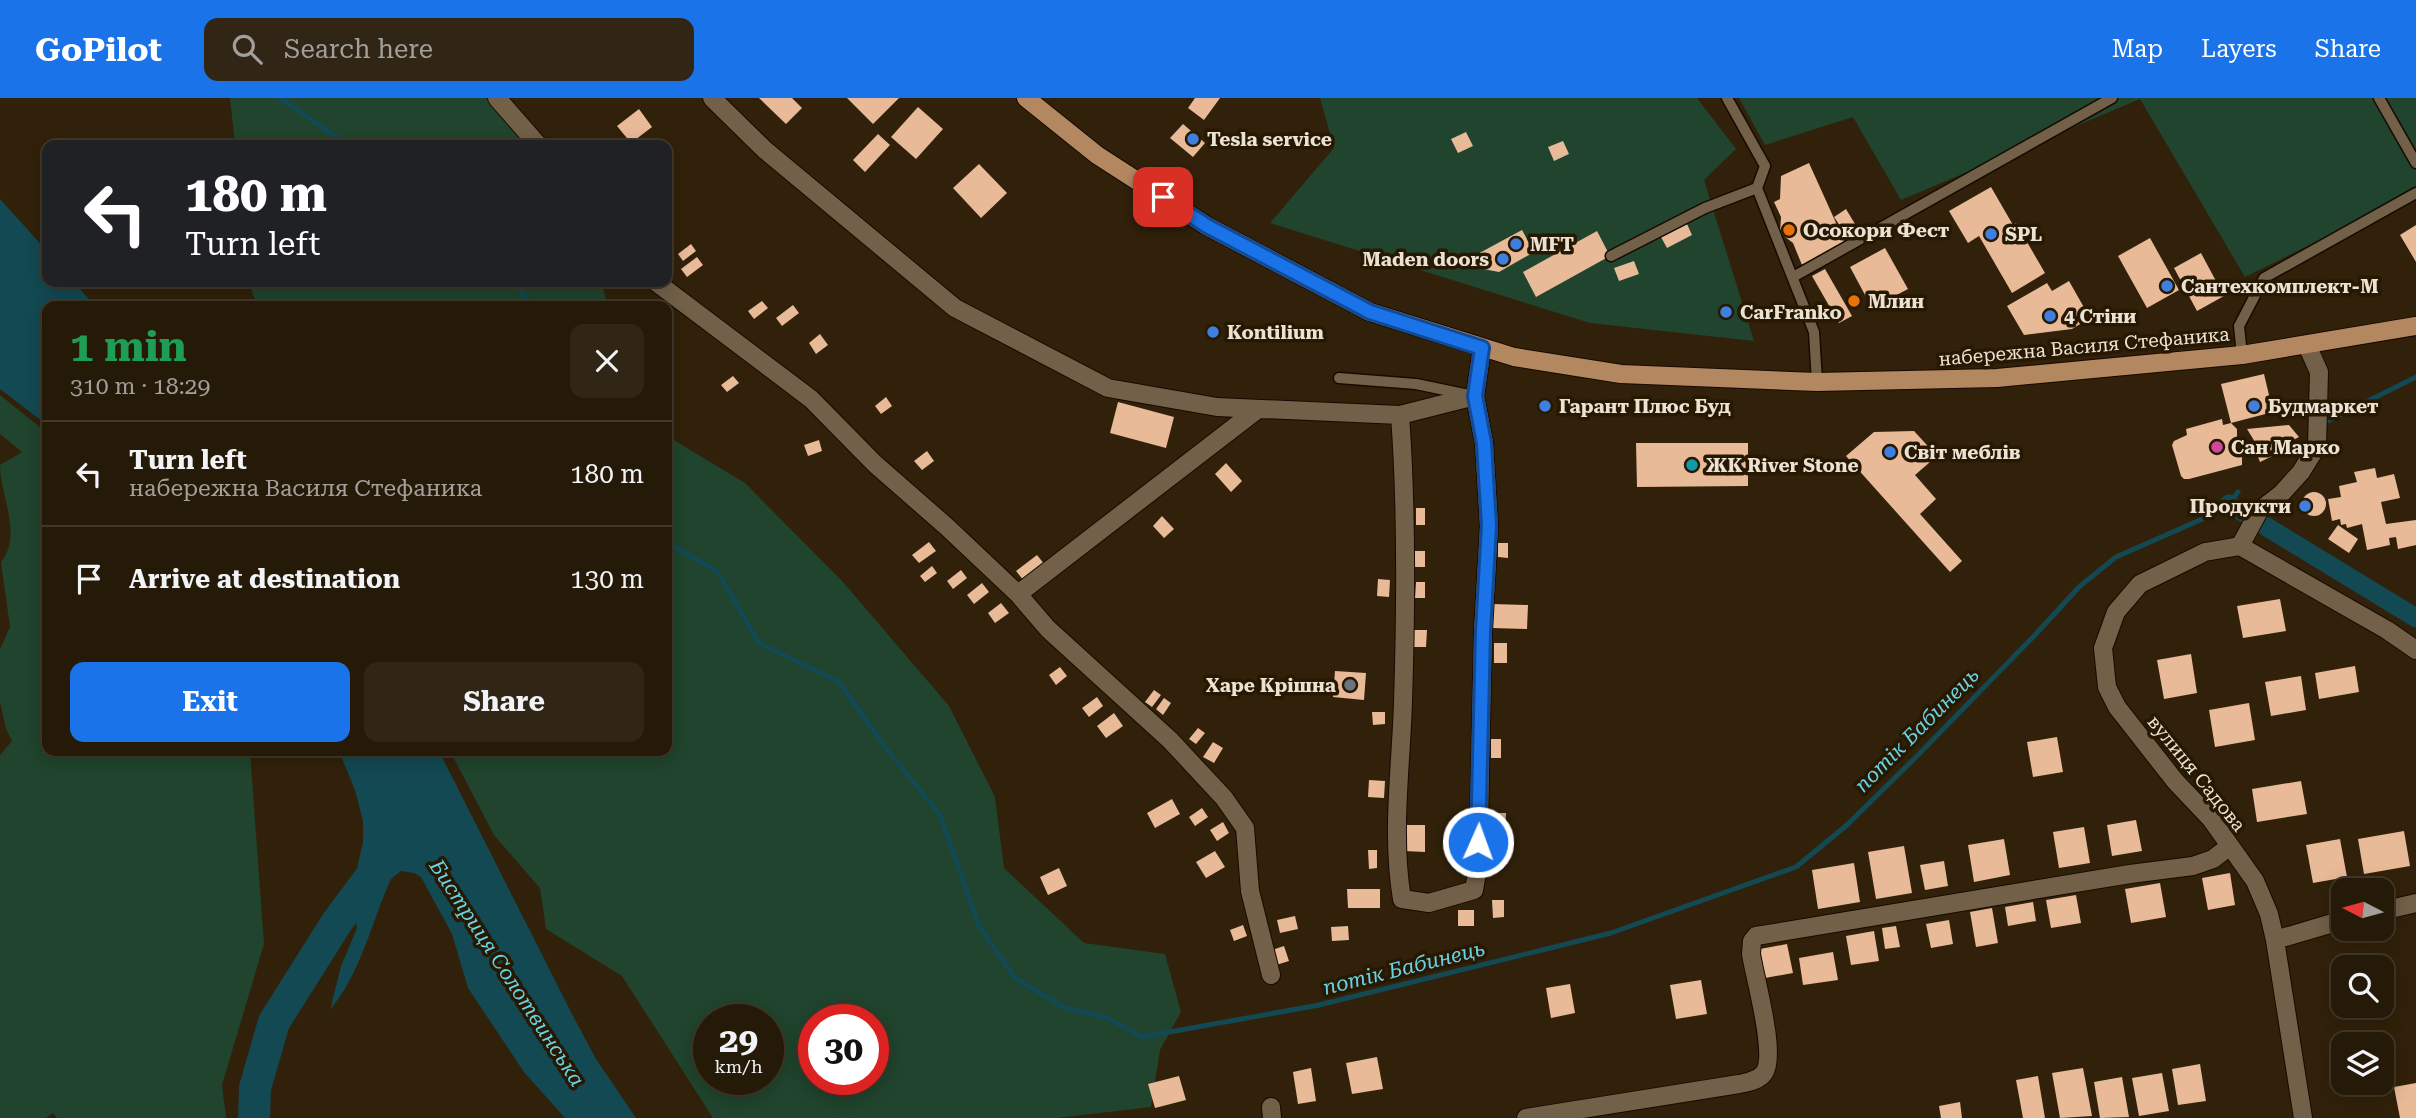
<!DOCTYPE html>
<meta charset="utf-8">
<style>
:root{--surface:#251908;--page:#312616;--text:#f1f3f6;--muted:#a3a09c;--line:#423829;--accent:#1a73e8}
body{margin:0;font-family:"Roboto Serif",serif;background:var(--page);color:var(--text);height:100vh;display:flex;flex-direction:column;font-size:26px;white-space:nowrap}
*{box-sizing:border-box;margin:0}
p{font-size:23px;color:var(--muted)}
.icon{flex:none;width:38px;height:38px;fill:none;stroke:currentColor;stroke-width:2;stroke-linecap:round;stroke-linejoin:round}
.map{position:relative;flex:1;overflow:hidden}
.panel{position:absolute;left:42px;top:203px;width:630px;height:455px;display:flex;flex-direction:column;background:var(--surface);border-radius:14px;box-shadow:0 4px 18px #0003,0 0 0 2px var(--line)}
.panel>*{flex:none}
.hud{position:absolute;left:42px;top:42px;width:630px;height:147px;border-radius:14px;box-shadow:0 4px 18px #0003,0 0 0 2px var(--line);background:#202124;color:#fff;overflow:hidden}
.needle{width:46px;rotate:276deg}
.tools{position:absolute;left:2331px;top:780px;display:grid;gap:14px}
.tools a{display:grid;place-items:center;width:63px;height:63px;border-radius:14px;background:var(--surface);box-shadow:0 4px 18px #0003,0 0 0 2px var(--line);font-size:35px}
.speed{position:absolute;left:693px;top:906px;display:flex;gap:14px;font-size:35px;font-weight:700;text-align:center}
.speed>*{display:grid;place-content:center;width:91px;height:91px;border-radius:50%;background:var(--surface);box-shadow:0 4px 18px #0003,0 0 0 2px var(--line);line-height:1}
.speed small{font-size:18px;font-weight:400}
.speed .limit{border:10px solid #d22;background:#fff;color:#111}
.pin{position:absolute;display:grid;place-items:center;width:60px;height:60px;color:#fff;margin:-30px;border-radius:14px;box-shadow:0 4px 10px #0006}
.me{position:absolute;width:77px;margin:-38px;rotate:2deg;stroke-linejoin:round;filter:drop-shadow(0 0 5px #0008)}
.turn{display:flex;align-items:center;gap:24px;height:147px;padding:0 28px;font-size:32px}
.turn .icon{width:91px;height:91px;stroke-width:2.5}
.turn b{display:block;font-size:49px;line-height:60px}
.round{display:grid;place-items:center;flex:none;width:74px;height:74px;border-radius:14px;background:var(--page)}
.head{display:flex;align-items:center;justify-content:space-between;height:119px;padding:0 28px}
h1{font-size:42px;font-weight:700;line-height:52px;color:#1e9e55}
.primary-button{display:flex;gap:14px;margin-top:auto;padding:14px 28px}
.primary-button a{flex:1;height:80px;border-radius:14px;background:var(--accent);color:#fff;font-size:28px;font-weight:700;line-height:80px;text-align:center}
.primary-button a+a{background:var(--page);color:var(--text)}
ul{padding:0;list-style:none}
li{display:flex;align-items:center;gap:21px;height:105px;padding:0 28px;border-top:2px solid var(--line)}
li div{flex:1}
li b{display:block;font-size:26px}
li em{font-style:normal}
header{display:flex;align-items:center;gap:42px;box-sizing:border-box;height:98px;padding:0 35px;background:var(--accent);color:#fff}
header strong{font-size:33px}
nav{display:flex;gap:38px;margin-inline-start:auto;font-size:24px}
.search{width:490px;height:63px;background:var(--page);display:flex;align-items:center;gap:18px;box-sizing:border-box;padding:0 24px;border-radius:14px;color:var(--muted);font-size:26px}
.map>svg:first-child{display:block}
.green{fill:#20442d;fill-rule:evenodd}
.water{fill:#134952}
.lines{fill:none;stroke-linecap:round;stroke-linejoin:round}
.stream{stroke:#134952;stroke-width:5}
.canal{stroke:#134952;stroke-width:19}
.river{stroke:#134952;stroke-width:32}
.building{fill:#e8ba98}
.service-casing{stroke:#180a00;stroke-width:13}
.minor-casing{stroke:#180a00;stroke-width:20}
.primary-casing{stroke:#180a00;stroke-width:20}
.service{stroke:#726048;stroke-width:10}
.minor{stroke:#726048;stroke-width:18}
.primary{stroke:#b38861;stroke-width:18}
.route-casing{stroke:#114b97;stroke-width:18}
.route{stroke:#1a73e8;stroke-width:12}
.shop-dot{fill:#3f7fe0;stroke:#271802;stroke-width:2.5}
.food-dot{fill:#e8710a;stroke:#271802;stroke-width:2.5}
.hotel-dot{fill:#d1479c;stroke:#271802;stroke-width:2.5}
.culture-dot{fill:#0f9aa8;stroke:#271802;stroke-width:2.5}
.worship-dot{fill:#6b7280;stroke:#271802;stroke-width:2.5}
.labels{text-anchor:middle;stroke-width:7;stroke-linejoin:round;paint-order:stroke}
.poi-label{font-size:19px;font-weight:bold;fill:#ece2d4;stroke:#271802;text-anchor:start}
.street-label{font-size:19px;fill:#ece2d4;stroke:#271802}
.water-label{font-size:21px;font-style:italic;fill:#69d2e6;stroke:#271802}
</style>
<header>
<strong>GoPilot</strong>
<div class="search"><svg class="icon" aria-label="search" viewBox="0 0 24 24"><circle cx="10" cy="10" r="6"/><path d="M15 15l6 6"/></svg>Search here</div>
<nav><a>Map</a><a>Layers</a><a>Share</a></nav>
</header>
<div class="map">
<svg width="2416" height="1020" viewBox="0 0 2416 1020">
<rect width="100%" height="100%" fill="#31210a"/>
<path class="green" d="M230,0H493L527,47H235Z
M1320,0H1697L1736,51L1704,82L1754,243L1590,225L1270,125L1334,50Z
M1739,0H2416V94L2245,179L2140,1L1901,102L1853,19L1765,47Z
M249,184H601L608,208H257Z
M0,297L47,335V653H250L264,846L222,987L226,1020H57L53,1015L46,1020H0V657L12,643L6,631L0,604V551L10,529L1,464C23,436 0,398 0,367L22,354L0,336Z
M667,338L745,385L843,484L949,608L995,699L1004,770L1084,845L1165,856L1181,914L1160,952L1151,1009L1057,1020H713L622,878L546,831L540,790L494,737L450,653H667ZM709,922H768V982H709ZM814,922H873V982H814Z"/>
<path class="water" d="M0,101L47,153V184H74L87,199L98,208H47V327L0,291Z
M339,653H439L572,916L596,961L636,1020H565L524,974L468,890L452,836L421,779L414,775L401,773L391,781C371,825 362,873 330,912L341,868L357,830L352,792L363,744V723L355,692Z"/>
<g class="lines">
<path class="stream" d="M280,0L348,47
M517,184L529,208
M2328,323L2416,279
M667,445L717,473L759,545L839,584L882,645L940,717L979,828L1015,880L1063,909L1108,920L1142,939L1319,907L1611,835L1796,769L1847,727L1917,658L2034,538L2080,488L2116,459L2225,411L2238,394"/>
<path class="canal" d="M2229,406L2416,520"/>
<path class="river" d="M254,1020L255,990L274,924L337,824L378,769"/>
</g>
<path class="building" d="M759,0H792L802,10L786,26Z
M847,0H899L873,26Z
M1195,0H1220L1204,22L1188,10Z
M918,9L943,31L916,61L891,39Z
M639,11L652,29L631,45L617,28Z
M1183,26L1205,45L1193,59L1170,40Z
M1466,34L1473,48L1458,55L1451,41Z
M878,36L890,47L865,74L853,62Z
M1563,43L1569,56L1554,63L1548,49Z
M1809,65L1846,147L1802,167L1793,145L1780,135L1781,119L1774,104L1780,101L1781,78Z
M979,66L1007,95L981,120L953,90Z
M1991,89L2013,127L2016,125L2045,175L2012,195L1979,138L1968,145L1949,113Z
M1846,111L1861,136L1850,143L1834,119Z
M1687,126L1692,137L1667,150L1661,139Z
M2416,127V164L2400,137Z
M1522,132L1534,154L1499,174L1483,171L1474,158Z
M1597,133L1610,158L1536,199L1523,174Z
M2150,140L2179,192L2147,210L2118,158Z
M691,146L696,153L683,163L678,156Z
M1885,150L1908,191L1872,210L1850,169Z
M2201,155L2224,198L2197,213L2174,170Z
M697,159L703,167L687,179L681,171Z
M1634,163L1639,176L1619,183L1614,170Z
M1825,171L1852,218L1839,225L1812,178Z
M2069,183L2090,220L2072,231L2024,237L2007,208L2047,185L2052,193Z
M762,203L768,210L754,221L748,213Z
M793,207L799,215L782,228L776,220Z
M820,236L828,247L816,256L809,245Z
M2264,276L2273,314L2231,325L2221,286Z
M733,278L739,285L727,294L721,287Z
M886,299L892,308L881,316L875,308Z
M1118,304L1174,319L1166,350L1110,335Z
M2222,321L2223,327L2231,325L2237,331V339L2241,345L2239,355L2242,360V367L2189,381H2184L2181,378L2172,347L2174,343L2187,337L2186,331Z
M2289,327L2299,339L2285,346L2287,351L2260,364L2258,359L2263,357L2247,331Z
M1914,333L1937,358L1915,377L1936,401L1920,416L1962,463L1950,474L1846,358L1874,334Z
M819,342L822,353L808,358L804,347Z
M1636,345H1748V388L1637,389Z
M927,353L934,363L922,372L914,363Z
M1226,365L1242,383L1231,394L1215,376Z
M2375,370L2377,380L2394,376L2400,400L2381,404L2386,426L2416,422V447L2398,451L2396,439L2389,440L2390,447L2367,452L2362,426L2347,430L2346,426L2341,427L2340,421L2332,423L2328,401L2341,399L2339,388L2357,384L2354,374Z
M2302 406a12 12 0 1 1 24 0a12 12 0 1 1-24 0Z
M1416,410H1425V427H1416Z
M1162,418L1174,431L1164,440L1153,428Z
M2338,427L2358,441L2349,455L2328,441Z
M929,444L936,453L919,465L912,457Z
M1498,445H1508V460L1498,459Z
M1415,453H1425V469H1415Z
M1037,457L1045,467L1024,483L1016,473Z
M932,468L937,475L925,484L920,478Z
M961,472L967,480L953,491L947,483Z
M1378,481L1390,482L1389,499L1377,498Z
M1416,484H1425V500H1415Z
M982,485L989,494L974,506L967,497Z
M2280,501L2286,533L2243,540L2237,508Z
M1001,505L1009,515L995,525L988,515Z
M1492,506L1528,507L1527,531L1492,530Z
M1414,532H1427L1426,549H1414Z
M1494,545H1507V565H1494Z
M2191,556L2197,595L2164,601L2157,562Z
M2355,568L2359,594L2319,601L2315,575Z
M1060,569L1067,578L1056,587L1049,577Z
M1335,573L1366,575L1364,602L1333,599Z
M2301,578L2306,612L2271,618L2265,584Z
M1154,592L1161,597L1152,609L1145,604Z
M1097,599L1103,608L1089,619L1082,610Z
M1164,600L1171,605L1163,617L1156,611Z
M2249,605L2255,642L2215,649L2209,612Z
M1372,614H1385V626L1373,627Z
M1114,615L1123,628L1106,640L1097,628Z
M1198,630L1205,635L1196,646L1189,641Z
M2057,639L2063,674L2033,679L2027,644Z
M1491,641H1501V660H1491Z
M1213,644L1223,650L1214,665L1203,659Z
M1369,682L1385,683L1384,700L1368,699Z
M2301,683L2307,716L2257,724L2252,691Z
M1172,701L1180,716L1155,730L1147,715Z
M1202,710L1208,719L1195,728L1189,719Z
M1492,715H1506L1505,734L1492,733Z
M2136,722L2142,753L2112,758L2107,727Z
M1223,724L1229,735L1217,743L1210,732Z
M1405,727H1425V754L1404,753Z
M2084,729L2090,765L2059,770L2053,734Z
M2404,733L2410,768L2364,776L2358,741Z
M2004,741L2010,777L1974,784L1968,747Z
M2340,741L2347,779L2313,785L2306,747Z
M1904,748L1912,795L1876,801L1868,754Z
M1368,752H1377V770L1369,771Z
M1215,753L1225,769L1206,780L1196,764Z
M1944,763L1948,788L1925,792L1920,767Z
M1854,765L1860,804L1818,811L1812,772Z
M1059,770L1067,788L1048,797L1040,779Z
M2230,775L2235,807L2208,812L2202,780Z
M2160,785L2166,819L2131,825L2125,791Z
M1347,791H1380V810H1348Z
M2076,797L2081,825L2051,830L2046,802Z
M1492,802H1504V819L1493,820Z
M2033,804L2036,823L2008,828L2005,809Z
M1992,810L1998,845L1976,849L1970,814Z
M1458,812H1474V828H1458Z
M1295,818L1298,831L1280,835L1277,822Z
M1949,822L1953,846L1931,850L1926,826Z
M1243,827L1247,838L1234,843L1230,832Z
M1348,828L1349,842L1332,843L1331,829Z
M1896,828L1900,849L1885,851L1882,830Z
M1874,833L1879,863L1851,867L1846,838Z
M1787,846L1793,875L1765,880L1760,851Z
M1284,848L1289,863L1273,868L1269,853Z
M1833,854L1838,882L1803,887L1799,860Z
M1701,882L1707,916L1676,921L1670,887Z
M1570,886L1575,915L1551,920L1546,890Z
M1377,959L1383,991L1352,996L1346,965Z
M2200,966L2206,1003L2178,1007L2172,971Z
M1311,970L1316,1003L1298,1006L1293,974Z
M2083,970L2092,1018L2060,1020L2052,975Z
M2162,975L2169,1013L2139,1018L2132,980Z
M1179,978L1186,1002L1155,1010L1148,986Z
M2038,978L2045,1020H2023L2016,982Z
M2122,979L2129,1019L2100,1020L2094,984Z
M2416,985V1020H2400L2394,989Z
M1960,1004L1962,1020H1941L1939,1008Z"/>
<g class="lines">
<g class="service-casing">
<path id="service" d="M1727,0L1765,68L1757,90L1814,234L1817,284
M2379,0L2416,65
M1611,158L1705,110L1757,90
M1793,179L2112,0
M2242,257L2239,228L2264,180L2416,95
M1339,280L1416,286L1469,297"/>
</g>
<g class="minor-casing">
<path id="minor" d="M497,0L538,47
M712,0L765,52L955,210L1108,290L1217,309L1400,317L1475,298L1482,250
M656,184L811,301L875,366L947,429L1018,496L1048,531L1170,642L1224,700L1245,730L1250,793L1271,877
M1400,317C1407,412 1406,509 1403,604C1401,670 1391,736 1402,801L1429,805L1474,792L1478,769L1483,534L1489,428L1484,345L1475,298
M2240,448L2387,532L2416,552
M1018,496L1258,311
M2382,813L2416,805
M2275,842L2343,822
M1271,1009L1272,1020
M1526,1020L1739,986C1748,984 1758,983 1764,975C1777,957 1755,881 1751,856L1752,843L1756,838L2130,776L2193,768L2213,761L2230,748
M2303,1020L2275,842L2269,816L2255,783L2211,721L2175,683L2117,609L2107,589L2103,550L2116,514L2140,486L2205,454L2240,448L2259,413L2281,396L2301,374L2317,348L2319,274L2307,247"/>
</g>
<g class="primary-casing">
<path id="primary" d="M1026,0L1097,57L1207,128L1370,214L1514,259L1621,276L1817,284L1997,280L2242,257L2416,228"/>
</g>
<use href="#service" class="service"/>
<use href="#minor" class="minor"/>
<use href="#primary" class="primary"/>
</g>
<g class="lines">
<g class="route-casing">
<path id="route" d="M1163,99L1207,128L1370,214L1482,250L1475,298L1484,345L1489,428L1483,534L1478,744"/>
</g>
<use href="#route" class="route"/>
</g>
<g class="shop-dot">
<circle cx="1193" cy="41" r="7"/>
<circle cx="1991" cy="136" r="7"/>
<circle cx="1516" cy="146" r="7"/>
<circle cx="1503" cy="161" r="7"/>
<circle cx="2167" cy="188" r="7"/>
<circle cx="1726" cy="214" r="7"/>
<circle cx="2050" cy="218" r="7"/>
<circle cx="1213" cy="234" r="7"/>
<circle cx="1545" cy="308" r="7"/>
<circle cx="2254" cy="308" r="7"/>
<circle cx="1890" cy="354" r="7"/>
<circle cx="2305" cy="408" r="7"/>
</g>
<g class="food-dot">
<circle cx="1789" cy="132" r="7"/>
<circle cx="1854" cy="203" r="7"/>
</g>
<circle class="hotel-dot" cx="2217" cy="349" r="7"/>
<circle class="culture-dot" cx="1692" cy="367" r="7"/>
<circle class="worship-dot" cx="1350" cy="587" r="7"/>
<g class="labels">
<g class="poi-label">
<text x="1207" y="48">Tesla service</text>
<text x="1803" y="139">Осокори Фест</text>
<text x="2005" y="143">SPL</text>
<text x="1530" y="153">MFT</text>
<text x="1489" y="168" text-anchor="end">Maden doors</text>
<text x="2181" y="195">Сантехкомплект-М</text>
<text x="1868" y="210">Млин</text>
<text x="1740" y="221">CarFranko</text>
<text x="2064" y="225">4 Стіни</text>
<text x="1227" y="241">Kontilium</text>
<text x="1559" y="315">Гарант Плюс Буд</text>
<text x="2268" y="315">Будмаркет</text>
<text x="2231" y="356">Сан Марко</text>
<text x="1904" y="361">Світ меблів</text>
<text x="1706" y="374">ЖК River Stone</text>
<text x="2291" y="415" text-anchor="end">Продукти</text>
<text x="1336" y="594" text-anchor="end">Харе Крішна</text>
</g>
<g class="street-label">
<text transform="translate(2084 248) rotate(-5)" y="7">набережна Василя Стефаника</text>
<text transform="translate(2197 675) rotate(51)" y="7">вулиця Садова</text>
</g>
<g class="water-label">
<text transform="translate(1917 632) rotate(-45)" y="7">потік Бабинець</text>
<text transform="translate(1404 870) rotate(-14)" y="7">потік Бабинець</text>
<text transform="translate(507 875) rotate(57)" y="7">Бистриця Солотвинська</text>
</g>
</g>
</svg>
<div class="tools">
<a><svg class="needle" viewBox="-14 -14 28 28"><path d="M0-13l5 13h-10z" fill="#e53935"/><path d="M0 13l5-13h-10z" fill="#a3a09c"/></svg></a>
<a><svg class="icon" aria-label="search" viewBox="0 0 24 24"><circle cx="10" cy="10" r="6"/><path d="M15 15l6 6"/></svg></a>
<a><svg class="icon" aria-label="layers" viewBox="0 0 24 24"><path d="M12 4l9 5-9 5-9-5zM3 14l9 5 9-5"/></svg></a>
</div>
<div class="speed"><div>29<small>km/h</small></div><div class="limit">30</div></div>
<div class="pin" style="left:1163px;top:99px;background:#d93025"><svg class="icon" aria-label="arrive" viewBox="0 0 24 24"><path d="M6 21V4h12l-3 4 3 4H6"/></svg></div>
<svg class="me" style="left:1478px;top:744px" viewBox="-20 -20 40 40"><circle r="17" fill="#1a73e8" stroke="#fff" stroke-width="3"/><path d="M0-11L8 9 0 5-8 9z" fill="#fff"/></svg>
<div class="hud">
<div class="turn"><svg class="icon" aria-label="left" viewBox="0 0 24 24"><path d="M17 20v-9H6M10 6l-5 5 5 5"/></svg><div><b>180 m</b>Turn left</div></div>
</div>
<section class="panel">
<div class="head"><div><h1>1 min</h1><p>310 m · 18:29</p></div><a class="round"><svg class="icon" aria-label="close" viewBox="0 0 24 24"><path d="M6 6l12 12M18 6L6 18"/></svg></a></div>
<ul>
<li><svg class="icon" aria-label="left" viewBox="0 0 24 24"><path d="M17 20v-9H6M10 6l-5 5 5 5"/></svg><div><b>Turn left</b><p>набережна Василя Стефаника</p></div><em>180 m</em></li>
<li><svg class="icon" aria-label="arrive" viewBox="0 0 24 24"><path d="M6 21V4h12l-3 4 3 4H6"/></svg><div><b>Arrive at destination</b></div><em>130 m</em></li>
</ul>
<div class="primary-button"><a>Exit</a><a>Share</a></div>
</section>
</div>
